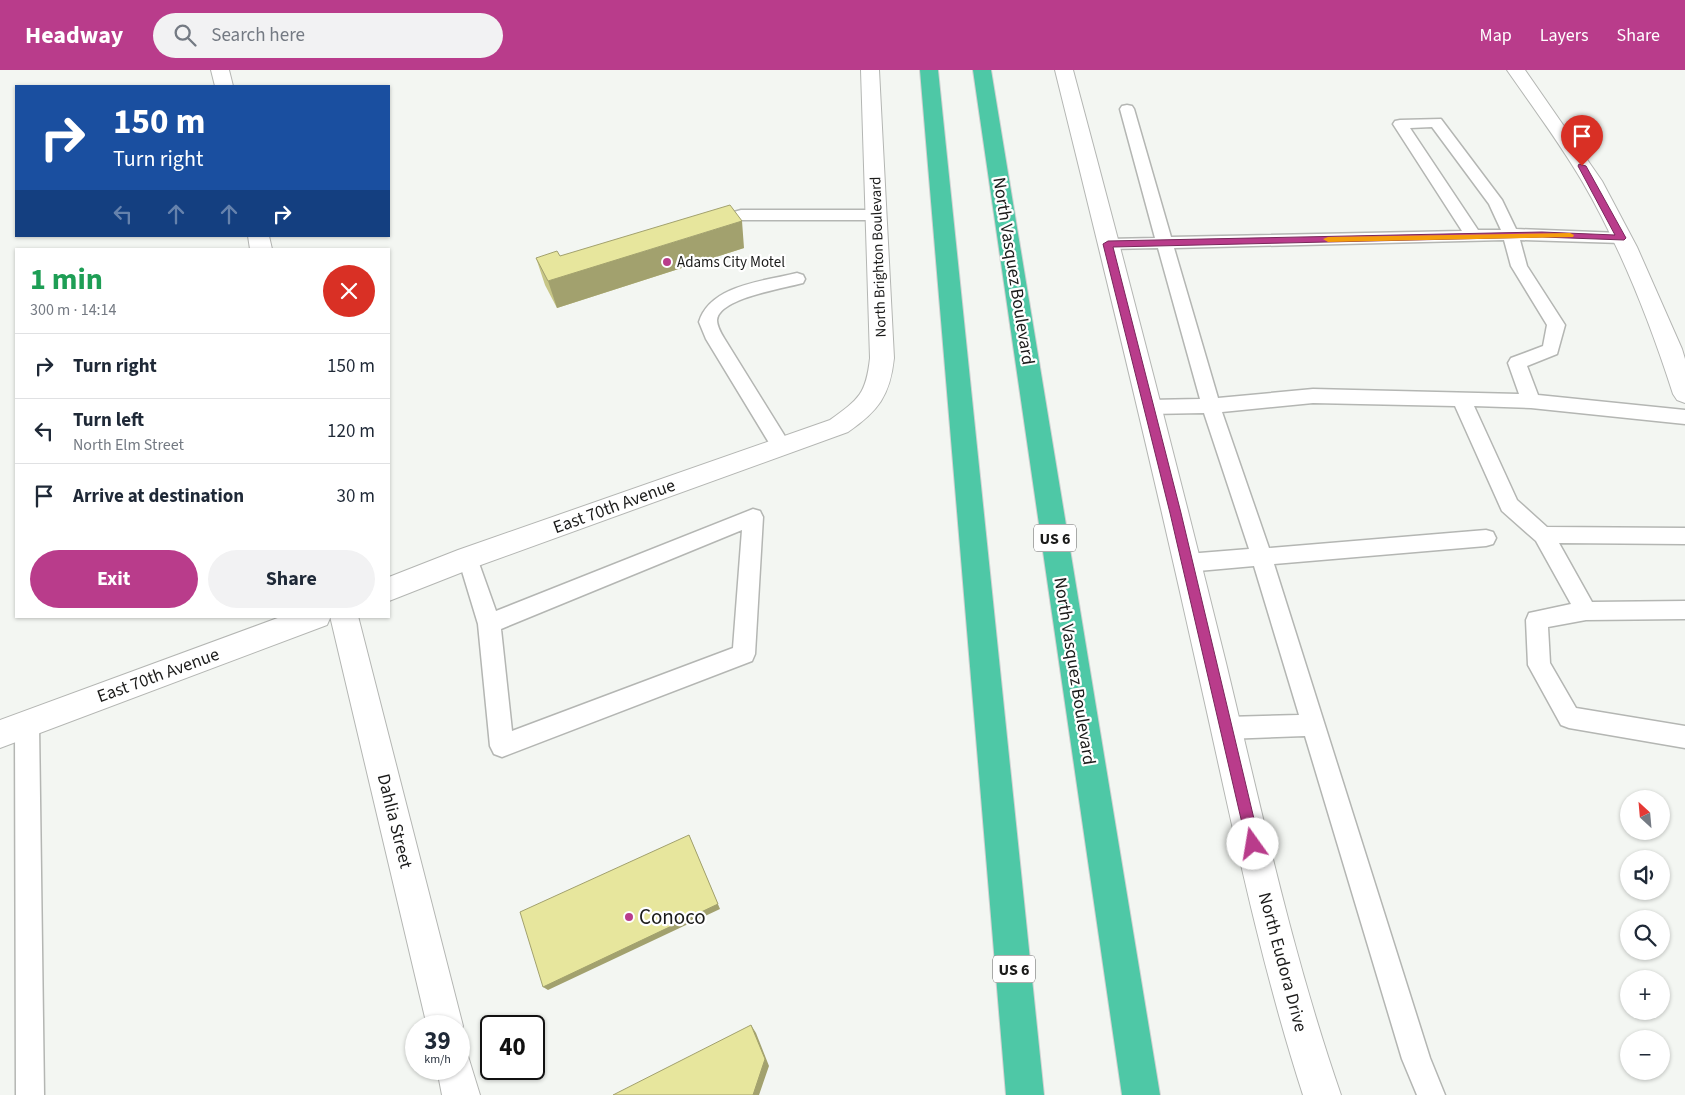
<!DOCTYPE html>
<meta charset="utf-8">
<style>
:root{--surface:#fff;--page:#f2f2f3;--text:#1f2937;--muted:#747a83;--line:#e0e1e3;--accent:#b93c8b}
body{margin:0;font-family:"Source Sans 3",sans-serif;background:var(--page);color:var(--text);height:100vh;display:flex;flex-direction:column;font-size:19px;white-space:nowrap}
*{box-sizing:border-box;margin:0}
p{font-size:16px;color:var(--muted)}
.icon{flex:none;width:28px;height:28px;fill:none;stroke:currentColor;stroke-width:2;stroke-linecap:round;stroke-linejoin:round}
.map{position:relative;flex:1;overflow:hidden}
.panel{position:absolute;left:15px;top:178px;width:375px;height:370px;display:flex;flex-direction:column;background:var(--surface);border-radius:0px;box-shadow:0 1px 4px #0004}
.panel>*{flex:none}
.guide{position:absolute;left:15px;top:15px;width:375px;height:152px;border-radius:0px;box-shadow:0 1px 4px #0004;background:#1a4fa0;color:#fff;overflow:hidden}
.needle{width:32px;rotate:334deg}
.fabs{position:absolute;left:1620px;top:720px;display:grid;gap:10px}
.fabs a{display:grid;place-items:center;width:50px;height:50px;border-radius:50%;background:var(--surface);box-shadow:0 1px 4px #0004;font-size:25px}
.speed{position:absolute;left:405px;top:945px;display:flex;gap:10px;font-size:25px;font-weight:700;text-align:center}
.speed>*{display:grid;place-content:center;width:65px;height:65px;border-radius:50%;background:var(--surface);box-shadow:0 1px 4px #0004;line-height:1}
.speed small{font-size:12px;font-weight:400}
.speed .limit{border:2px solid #111;border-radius:8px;background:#fff;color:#111}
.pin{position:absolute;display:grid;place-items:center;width:42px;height:42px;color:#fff;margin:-51px -21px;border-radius:50% 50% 50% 0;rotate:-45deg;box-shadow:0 0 5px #0007}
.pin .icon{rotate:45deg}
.me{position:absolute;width:55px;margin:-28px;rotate:347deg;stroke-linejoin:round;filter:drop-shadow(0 0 4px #0008)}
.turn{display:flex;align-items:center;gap:18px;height:105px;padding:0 15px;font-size:22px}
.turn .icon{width:65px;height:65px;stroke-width:2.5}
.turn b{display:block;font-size:35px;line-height:42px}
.lanes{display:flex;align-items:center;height:48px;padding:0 15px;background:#0003;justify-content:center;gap:25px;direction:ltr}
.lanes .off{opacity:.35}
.round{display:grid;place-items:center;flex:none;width:52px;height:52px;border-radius:26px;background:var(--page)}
.headline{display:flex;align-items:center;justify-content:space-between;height:85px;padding:0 15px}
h1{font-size:30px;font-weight:700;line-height:38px;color:#1e9e55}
.cta{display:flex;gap:10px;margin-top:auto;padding:10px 15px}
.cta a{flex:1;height:58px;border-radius:30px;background:var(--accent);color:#fff;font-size:20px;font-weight:700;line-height:58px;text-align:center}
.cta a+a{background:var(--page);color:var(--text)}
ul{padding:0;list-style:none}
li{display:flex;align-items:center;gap:15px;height:65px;padding:0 15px;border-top:1px solid var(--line)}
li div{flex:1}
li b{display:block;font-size:19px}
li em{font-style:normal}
header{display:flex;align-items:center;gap:30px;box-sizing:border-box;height:70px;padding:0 25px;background:var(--accent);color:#fff}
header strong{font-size:24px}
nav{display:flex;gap:28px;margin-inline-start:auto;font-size:18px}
.search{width:350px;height:45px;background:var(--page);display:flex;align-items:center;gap:12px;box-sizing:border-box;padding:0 18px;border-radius:28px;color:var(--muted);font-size:19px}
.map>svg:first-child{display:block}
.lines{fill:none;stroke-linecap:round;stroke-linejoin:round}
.service-casing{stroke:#b4b6b3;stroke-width:3}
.minor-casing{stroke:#b4b6b3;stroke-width:2}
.tertiary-casing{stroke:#b4b6b3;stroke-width:2}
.trunk-casing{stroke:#d1d1d1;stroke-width:2}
.service{fill:#fff;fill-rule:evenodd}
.minor{fill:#fff;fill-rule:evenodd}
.tertiary{fill:#fff;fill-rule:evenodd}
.trunk{fill:#4ec8a6;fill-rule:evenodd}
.wall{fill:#c7c687}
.shaded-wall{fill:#a2a16e}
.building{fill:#e7e69d;stroke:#a2a16e}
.route{fill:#b93c8b;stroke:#78275a}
.slow{fill:#f59e0b}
.poi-dot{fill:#b93c8b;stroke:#fff;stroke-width:2}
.labels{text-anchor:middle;stroke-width:4.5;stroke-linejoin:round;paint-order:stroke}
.far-street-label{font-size:15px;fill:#1b1b1a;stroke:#fff}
.far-poi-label{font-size:15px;fill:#1b1b1a;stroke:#fff;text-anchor:start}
.shield{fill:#fff;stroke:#5f5f5f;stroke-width:1}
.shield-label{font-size:16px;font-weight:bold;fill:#1b1b1a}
.street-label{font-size:18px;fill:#1b1b1a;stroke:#fff}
.near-poi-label{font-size:21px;fill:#1b1b1a;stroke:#fff;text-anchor:start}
</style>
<header>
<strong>Headway</strong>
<div class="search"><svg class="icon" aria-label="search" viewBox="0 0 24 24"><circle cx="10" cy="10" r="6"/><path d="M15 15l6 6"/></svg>Search here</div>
<nav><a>Map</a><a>Layers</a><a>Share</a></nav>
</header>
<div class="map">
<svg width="1685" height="1025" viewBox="0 0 1685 1025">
<rect width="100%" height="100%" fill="#f3f6f2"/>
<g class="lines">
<g class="service-casing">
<path id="service" d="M1127,35L1132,36L1134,39L1171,167L1462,161L1393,54L1395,51L1400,50L1441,49L1502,130L1516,159L1621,163L1627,164L1629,168L1627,172L1621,173L1520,170L1527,196L1565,255L1557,284L1527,296L1538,325L1685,340V354L1531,338L1474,336L1517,430L1547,457L1685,458V474L1559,473L1592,532L1685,531V549L1586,550L1548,557L1550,593L1576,638L1685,656V678L1569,658L1561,655L1528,595L1526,550L1529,543L1571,534L1536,471L1502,441L1455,336L1313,333L1222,342L1269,478L1486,460L1493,462L1496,468L1493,474L1486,476L1274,494L1430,988L1445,1025H1417L1402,989L1305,666L1226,669L1218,666L1214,658L1218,650L1226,647L1299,645L1254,496L1187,502L1180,499L1177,493L1180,487L1187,484L1249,479L1204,343L1149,344L1142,342L1140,337L1142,332L1149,330L1200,329L1158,178L1108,179L1102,178L1100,174L1102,170L1108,169L1155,168L1120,39L1122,36ZM1432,57L1489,134L1501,160H1478L1410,58ZM1504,170L1511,196L1547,255L1543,276L1511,288L1508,293L1519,324L1313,319L1218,328L1174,178Z
M741,140H877L883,141L885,145L883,149L877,150H742L711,159L705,158L703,154L705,150Z
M797,203L803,205L805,209L803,213C785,218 719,228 717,250C717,256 721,263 724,268L791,376L788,381L781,383L774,381L706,269L699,252C710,215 765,211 797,203Z
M753,439L760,441L763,447L755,584L752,591L502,687L494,684L490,676L478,554L458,488L461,482L468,479L475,482L496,541ZM742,460L733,578L512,661L501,559Z
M27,643L35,646L39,654L44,1025H16L15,654L19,646Z"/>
</g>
<g class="minor-casing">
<path id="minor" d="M861,0H879L894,288C890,326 878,341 848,362L478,496L389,531V507L458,480L830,350C859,329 866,324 870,288Z
M1507,0H1525L1602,111L1637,177L1682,279L1685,289V333L1677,330L1673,324C1650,252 1620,176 1582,111C1559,72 1532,36 1507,0Z
M283,546H331L327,555L0,678V650Z"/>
</g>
<g class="tertiary-casing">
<path id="tertiary" d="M211,0H229L233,16H215Z
M1055,0H1073C1126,197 1177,395 1226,593C1261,738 1292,884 1341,1025H1303C1257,883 1229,738 1196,593C1152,395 1104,197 1055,0Z
M248,166H269L272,179H250Z
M330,546H358L463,956L459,966V956H427Z
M459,982L468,986L480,1025H442L437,999H459Z"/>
</g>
<g class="trunk-casing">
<path id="trunk" d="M920,0H938L1044,1025H1006Z
M973,0H991L1160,1025H1122Z"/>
</g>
<use href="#service" class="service"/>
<use href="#minor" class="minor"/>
<use href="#tertiary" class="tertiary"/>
<use href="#trunk" class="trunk"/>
</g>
<path class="wall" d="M744,178L557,238L545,215L536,188Z"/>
<path class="shaded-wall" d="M742,151L744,178L557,238L548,211Z
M689,765L720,839L548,920L543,917Z
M751,955L756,963L769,996L759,1025H753Z"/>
<path class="building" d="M730,135L742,151L548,211L536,188L557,181L560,186Z
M689,765L718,834L543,917L520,842Z
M751,955L765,989L753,1025H613Z"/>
<path class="route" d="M1579,94L1586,96L1626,168L1624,170L1542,167L1113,177L1181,443L1260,774L1258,779L1253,781L1248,779L1170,443L1103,174L1108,171L1542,162L1615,165L1578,96Z"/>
<path class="slow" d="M1570,163L1574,165L1573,167L1328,172L1323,169L1328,167Z"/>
<g class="poi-dot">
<circle cx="667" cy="192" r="5"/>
<circle cx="629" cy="847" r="5"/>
</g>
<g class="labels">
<g class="far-street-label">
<text transform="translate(878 187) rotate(-92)" y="5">North Brighton Boulevard</text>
</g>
<g class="far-poi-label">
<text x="677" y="197">Adams City Motel</text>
</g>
<g class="shield">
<rect x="1034" y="454.5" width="42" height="27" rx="4"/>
<rect x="993" y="885.5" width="42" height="27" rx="4"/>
</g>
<g class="shield-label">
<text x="1055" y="474">US 6</text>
<text x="1014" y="905">US 6</text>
</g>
<g class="street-label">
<text transform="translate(1014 201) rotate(81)" y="6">North Vasquez Boulevard</text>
<text transform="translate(614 436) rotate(-20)" y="6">East 70th Avenue</text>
<text transform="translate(1075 601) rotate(81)" y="6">North Vasquez Boulevard</text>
<text transform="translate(158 605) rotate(-20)" y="6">East 70th Avenue</text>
<text transform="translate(395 751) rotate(76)" y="6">Dahlia Street</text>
<text transform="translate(1283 892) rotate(75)" y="6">North Eudora Drive</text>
</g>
<g class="near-poi-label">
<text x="639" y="854">Conoco</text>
</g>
</g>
</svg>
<div class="fabs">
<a><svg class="needle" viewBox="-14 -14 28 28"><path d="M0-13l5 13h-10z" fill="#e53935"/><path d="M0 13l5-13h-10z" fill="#747a83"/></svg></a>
<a><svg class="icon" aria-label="sound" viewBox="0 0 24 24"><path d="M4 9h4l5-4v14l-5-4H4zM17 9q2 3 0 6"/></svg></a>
<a><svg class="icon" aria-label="search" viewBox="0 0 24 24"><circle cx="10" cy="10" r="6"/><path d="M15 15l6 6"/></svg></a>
<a>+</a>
<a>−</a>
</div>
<div class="speed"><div>39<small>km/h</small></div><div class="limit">40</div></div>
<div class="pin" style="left:1582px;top:96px;background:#d93025"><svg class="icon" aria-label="arrive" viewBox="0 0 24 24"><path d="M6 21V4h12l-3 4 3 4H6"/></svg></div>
<svg class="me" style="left:1253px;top:774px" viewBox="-20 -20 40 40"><circle r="19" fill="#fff"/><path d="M0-13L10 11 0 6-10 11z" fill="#b93c8b"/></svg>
<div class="guide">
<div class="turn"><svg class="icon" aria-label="right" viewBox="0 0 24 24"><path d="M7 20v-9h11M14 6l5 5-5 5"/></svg><div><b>150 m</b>Turn right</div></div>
<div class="lanes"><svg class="icon off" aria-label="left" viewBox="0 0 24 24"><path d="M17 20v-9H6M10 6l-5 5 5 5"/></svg><svg class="icon off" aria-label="ahead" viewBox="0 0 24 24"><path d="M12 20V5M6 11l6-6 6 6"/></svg><svg class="icon off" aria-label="ahead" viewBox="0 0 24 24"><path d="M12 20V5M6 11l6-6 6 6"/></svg><svg class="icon" aria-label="right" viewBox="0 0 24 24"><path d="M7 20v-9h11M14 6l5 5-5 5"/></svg></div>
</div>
<section class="panel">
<div class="headline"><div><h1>1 min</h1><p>300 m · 14:14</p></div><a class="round" style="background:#d93025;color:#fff"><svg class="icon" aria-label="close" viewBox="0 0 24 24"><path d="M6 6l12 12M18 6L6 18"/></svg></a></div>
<ul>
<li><svg class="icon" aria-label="right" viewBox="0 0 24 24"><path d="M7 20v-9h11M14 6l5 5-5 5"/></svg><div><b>Turn right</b></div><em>150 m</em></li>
<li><svg class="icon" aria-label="left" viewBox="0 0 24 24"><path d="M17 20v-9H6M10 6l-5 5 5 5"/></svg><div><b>Turn left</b><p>North Elm Street</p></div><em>120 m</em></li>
<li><svg class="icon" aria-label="arrive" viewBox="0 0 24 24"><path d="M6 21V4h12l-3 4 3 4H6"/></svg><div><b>Arrive at destination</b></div><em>30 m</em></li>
</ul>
<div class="cta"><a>Exit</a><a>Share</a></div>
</section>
</div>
